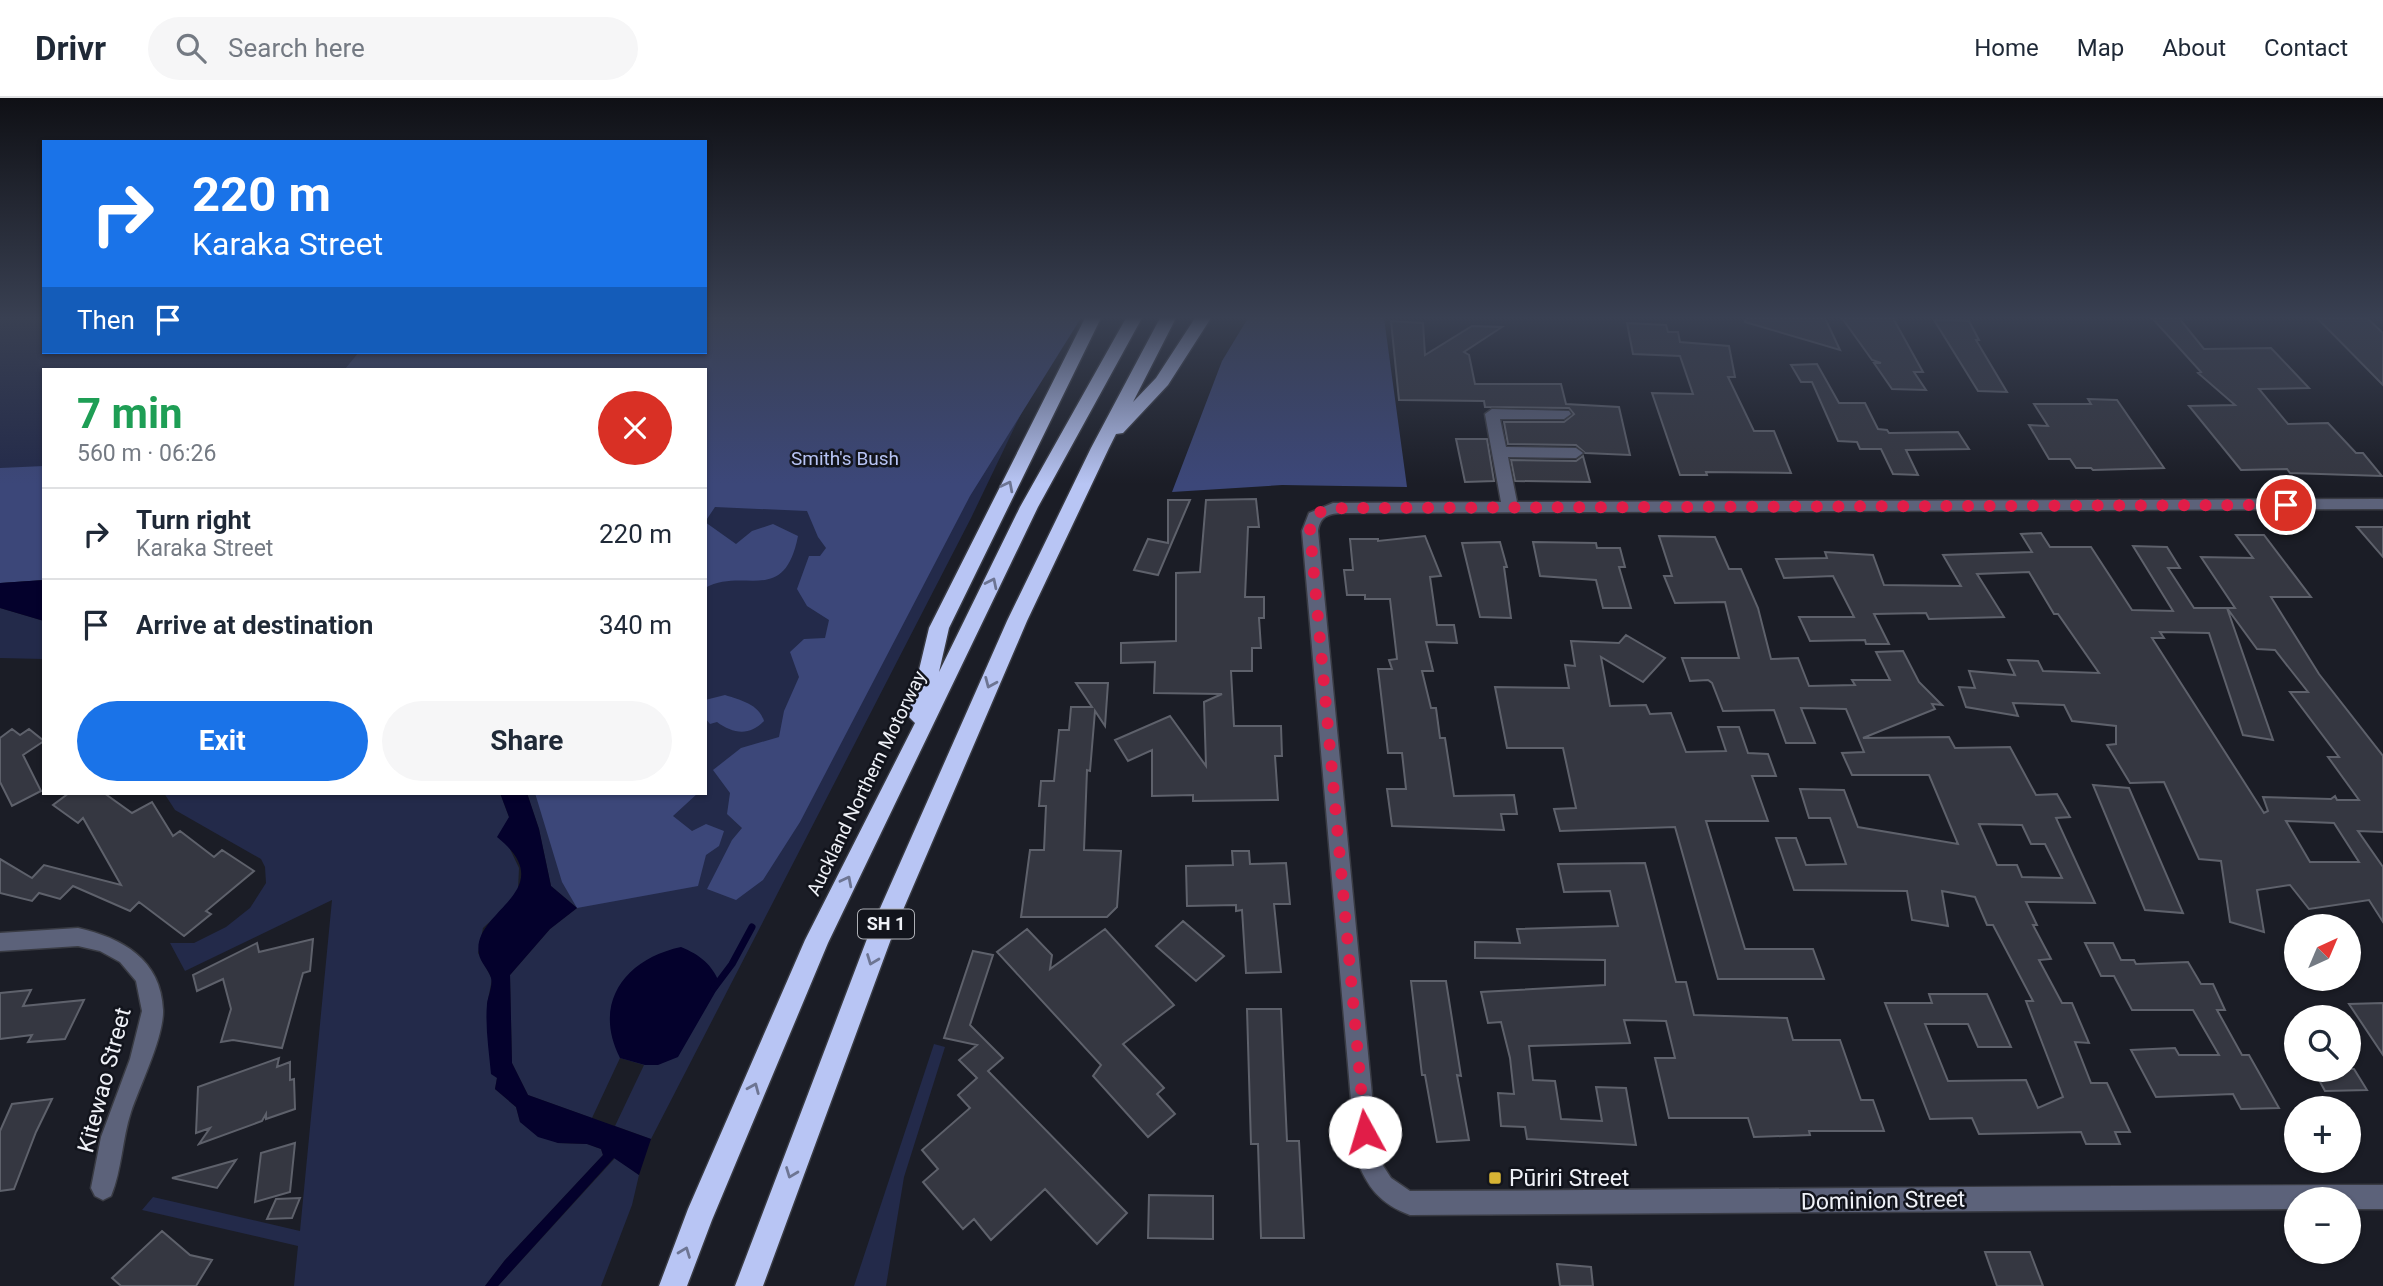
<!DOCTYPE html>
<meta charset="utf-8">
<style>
:root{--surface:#fff;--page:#f6f6f7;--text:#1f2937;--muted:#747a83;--line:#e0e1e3;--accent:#1a73e8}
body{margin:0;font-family:Roboto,sans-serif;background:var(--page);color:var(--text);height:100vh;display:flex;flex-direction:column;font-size:26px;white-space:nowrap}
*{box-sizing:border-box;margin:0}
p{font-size:23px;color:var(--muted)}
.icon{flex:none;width:38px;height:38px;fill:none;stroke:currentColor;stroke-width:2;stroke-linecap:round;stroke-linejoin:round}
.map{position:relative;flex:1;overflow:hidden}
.details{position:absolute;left:42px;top:270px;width:665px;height:427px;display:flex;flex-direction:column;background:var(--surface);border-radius:0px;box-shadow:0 2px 5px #0004}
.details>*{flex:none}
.hud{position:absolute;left:42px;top:42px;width:665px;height:214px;border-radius:0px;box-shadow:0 2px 5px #0004;background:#1a73e8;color:#fff;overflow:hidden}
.needle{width:46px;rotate:44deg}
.buttons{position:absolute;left:2284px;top:816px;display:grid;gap:14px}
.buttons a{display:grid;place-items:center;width:77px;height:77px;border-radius:50%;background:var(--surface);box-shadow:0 2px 5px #0004;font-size:35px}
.pin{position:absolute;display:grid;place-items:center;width:60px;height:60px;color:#fff;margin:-30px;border:4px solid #fff;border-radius:50%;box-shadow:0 2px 7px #0007}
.me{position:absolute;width:77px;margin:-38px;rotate:354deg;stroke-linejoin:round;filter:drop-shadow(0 0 5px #0008)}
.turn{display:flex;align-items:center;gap:24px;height:147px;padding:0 35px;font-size:32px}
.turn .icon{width:91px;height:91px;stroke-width:2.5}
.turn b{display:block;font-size:49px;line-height:60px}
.then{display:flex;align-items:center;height:66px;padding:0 35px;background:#0003;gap:14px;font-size:26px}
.round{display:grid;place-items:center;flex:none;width:74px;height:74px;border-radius:37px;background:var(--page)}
.headline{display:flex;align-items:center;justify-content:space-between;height:119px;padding:0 35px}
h1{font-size:42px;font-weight:700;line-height:52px;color:#1e9e55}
.primary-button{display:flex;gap:14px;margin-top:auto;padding:14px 35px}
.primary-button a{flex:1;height:80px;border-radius:42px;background:var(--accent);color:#fff;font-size:28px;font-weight:700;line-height:80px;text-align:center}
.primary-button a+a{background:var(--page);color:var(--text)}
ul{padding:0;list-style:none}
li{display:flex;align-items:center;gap:21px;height:91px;padding:0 35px;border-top:2px solid var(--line)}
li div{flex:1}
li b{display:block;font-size:26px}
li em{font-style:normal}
header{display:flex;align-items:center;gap:42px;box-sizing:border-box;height:98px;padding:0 35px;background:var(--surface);border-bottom:2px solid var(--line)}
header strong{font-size:33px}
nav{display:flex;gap:38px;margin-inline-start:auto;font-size:24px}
.search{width:490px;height:63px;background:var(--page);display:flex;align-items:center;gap:18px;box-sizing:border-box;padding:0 24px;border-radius:38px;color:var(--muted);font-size:26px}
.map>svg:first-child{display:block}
.green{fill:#232a4a}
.forest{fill:#3c4779}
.water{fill:#04012c}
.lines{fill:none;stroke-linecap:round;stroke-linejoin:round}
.stream{stroke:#04012c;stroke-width:7}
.building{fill:#353741;stroke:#5e616b;stroke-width:2;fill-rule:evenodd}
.minor-casing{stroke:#393b43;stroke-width:3}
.motorway-casing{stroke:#393b43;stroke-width:3}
.minor{fill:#5c627a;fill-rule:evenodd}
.motorway{fill:#b8c5f4;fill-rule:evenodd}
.oneway{stroke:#6d7593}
.route{stroke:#e11d48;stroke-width:12;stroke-dasharray:0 21.6}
.poi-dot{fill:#d7b434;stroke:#12141c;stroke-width:2.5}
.labels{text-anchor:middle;stroke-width:5;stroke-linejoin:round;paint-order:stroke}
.shield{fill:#12141c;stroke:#adafb5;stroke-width:2}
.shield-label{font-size:18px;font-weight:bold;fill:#eff1f7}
.park-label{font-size:19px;fill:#b8c4f5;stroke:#12141c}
.street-label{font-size:19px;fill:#eff1f7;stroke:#12141c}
.near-street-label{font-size:23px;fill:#eff1f7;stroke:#12141c}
.near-poi-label{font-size:23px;fill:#eff1f7;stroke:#12141c;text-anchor:start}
</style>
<header>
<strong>Drivr</strong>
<div class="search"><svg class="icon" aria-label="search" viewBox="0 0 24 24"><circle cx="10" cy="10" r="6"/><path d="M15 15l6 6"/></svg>Search here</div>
<nav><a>Home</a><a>Map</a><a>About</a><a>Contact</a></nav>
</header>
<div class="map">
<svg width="2383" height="1188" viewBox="0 0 2383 1188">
<rect width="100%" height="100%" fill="#1b1d26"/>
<path class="green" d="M0,220H44V254H705V220H1067L971,420L651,1041L615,1028L644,967L620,960L592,1020L528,997L512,965L510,877L550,831L577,810L551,788L539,731L527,695H705V271H44V370L0,373Z
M0,510L44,523V561L0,560Z
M164,695H500L509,719V749L519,770L518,791L510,805L483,830L478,855L492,881L487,907L497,980L495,991L516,1009L520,1024L558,1045L587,1046L601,1051L603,1057L505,1162L485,1188H294L298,1148L142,1112L153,1099L300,1133L332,802L185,873L170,845H194L226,829L250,810L266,785L265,769L261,761L175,712Z
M934,946L945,949L904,1079L886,1188H854Z
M615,1060L639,1077L632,1107L601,1188H498Z"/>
<path class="forest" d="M705,220H1081L970,398L800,724L763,782L736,802L707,791L732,742L742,730L727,716L730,695L713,672L741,650L779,639L784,613L799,579L790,554L804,541L825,540L829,522L807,508L797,491L809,458H820L826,450L818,439L807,413L715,409L705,424L736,446L752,433L773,426L798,438C784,509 744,468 705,490V271H345L359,254H705Z
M1248,220H1384L1407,389L1282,387L1172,394L1222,263Z
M44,368V482L0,485V370Z
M725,597C740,602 759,606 764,623C750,638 733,636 717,624L710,626L705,620V602Z
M535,695H698L673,718L692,733L706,726L724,733L719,748L706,757L698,788L577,810L562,784Z"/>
<path class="water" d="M44,482V523L0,510V485Z
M500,695H527L539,731L551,788L577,810L550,831L510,877L512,965L528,997L651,1041L639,1077L614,1060L498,1188H485L505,1162L603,1057L601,1051L587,1046L558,1045L538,1039L520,1024L516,1009L495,991L497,980L491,976C489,953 485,929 487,906C488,898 493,888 491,880C489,872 480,864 479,856C470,813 564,793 497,739L509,719Z
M681,849C700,857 712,866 720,886L678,959L658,967H645L620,960C592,905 625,861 681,849Z"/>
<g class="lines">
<path class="stream" d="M714,890L732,866L752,829"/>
</g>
<path class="building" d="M1746,220H1825L1840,252L1745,224Z
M1842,220H1893L1923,274H1914L1926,292L1892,291L1874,265H1881L1872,262Z
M2152,220H2179L2204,251L2271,250L2309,290L2259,291L2288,326L2328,325L2356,355H2363L2382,378L2290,375L2287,371L2241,372L2189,308L2235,307L2198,275L2201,274Z
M2317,220H2367L2383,235V287Z
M1934,222L1969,223L1979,242H1976L2007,294L1978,293Z
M1391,223L1423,225L1425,257L1472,228L1502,229L1464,254L1469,257L1475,286H1561L1566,306L1619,309L1630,357L1585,355L1576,347L1508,346L1504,324H1564L1574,316L1569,310L1485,309L1484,303L1399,302Z
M1627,225L1666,227L1668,234H1678L1680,244L1729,248L1735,279H1728L1754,333H1774L1791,375L1706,374L1707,377H1680L1652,295L1693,296L1680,258L1633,256Z
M1817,266L1839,305H1865L1878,331L1887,332L1889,335L1958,334L1969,351L1906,352L1918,377L1893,376L1881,351H1860L1857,344L1838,343L1812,284H1801L1791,267Z
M2088,301L2117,302L2164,370L2093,372L2091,370H2076L2070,361H2049L2029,327L2048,328L2034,306H2091Z
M1456,341H1487L1494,383L1465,384Z
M1583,358L1590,384L1515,383L1511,362L1576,363Z
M1256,401L1259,429H1248L1245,499H1264V520H1259L1261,550H1252V573H1231L1234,628H1281L1282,658H1275L1278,702L1193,703V697L1152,698V652L1128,663L1115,642L1170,618L1206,668L1204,604L1222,596L1154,595L1155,564L1121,565V545L1176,543V475L1200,474L1206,402Z
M1168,402H1190L1158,477L1134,472L1148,441L1168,445Z
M2357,429H2383V459Z
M2041,435L2050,449H2091L2132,512L2173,513L2133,448L2167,449L2180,470H2168L2194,510H2227L2273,642L2243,637L2209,535L2160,534L2164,540H2152L2264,715L2268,713L2263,699L2331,701L2335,698L2337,702H2359L2328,659H2339L2290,594H2308L2275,552L2257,551L2227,510H2235L2201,459L2253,460L2236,437H2264L2311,499H2271L2319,576L2383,658V734L2358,733L2383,769V824L2369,802L2309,811L2290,787L2257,792L2264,834L2230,824L2221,763L2199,761L2164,684L2130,685L2107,647L2116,646V628L2072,623L2064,607L2013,605L2018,618L1966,609L1959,589L1975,590L1969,573L2015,577L2008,562L2038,563L2043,573L2099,575L2058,516H2054L2029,474L1977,476L2004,519L1929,521L1926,515L1874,516L1889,546H1866L1865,542L1810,543L1799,519H1854L1833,478L1784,480L1776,461L1827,460L1825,454L1873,457L1884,487L1961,488L1943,457L2032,454L2021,436ZM2286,723L2334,725L2359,764H2310Z
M1425,438L1441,478L1430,479L1437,527H1454L1457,545L1426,544L1433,573H1422L1431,610H1436L1440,640H1445L1454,698L1514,697L1517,716H1501L1504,732L1392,728L1387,691H1406L1402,655H1388L1378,571H1392L1389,562L1397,561L1390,501H1365V497H1347L1344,472H1353L1350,441H1378V443Z
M1659,438L1715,439L1729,471H1741L1758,510L1771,561L1798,560L1809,588L1855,587L1852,582H1890L1876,554L1903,553L1919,584L1942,607L1932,606L1935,611L1863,640L1949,639L1955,650L2010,649L2036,697L2057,696L2070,719L2056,720L2095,805L2026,804L2037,827H2033L2051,861L2039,862L2062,905H2072L2089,945L2075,944L2091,985H2107L2130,1034H2115L2120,1046H2086L2081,1034L1979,1036L1972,1020L1930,1021L1885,905H1932L1929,896H1987L2011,949H1978L1968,926H1925L1948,983L2026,982L2038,1010L2063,999L2026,903H2033L1993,827H1987L1975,799L1942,793L1948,828L1912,822L1907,793L1794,792L1776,740H1796L1806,767L1846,766L1830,720H1809L1800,691L1844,692L1858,729L1958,746L1929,677H1852L1842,655L1864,654L1846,611L1801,610L1815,645H1786L1774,612L1723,613L1712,585L1708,582L1690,583L1682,560H1739L1725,504L1675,505L1664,478H1672ZM1979,726L2022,727L2031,746H2045L2062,780L2022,779L2017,767H1997Z
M1500,444L1507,469H1504L1511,520L1480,519L1462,445Z
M1533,444L1596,445L1597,450H1620L1625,469H1619L1631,510H1603L1596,482L1540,478Z
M1626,537L1665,560L1643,584L1601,559L1610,608L1646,607L1650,616L1671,615L1686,654L1726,653L1718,629H1739L1748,655L1768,656L1776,678H1752L1768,723H1706L1745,851H1813L1824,881H1718L1675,729L1560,733L1554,711L1576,710L1563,650H1507L1495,589L1569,590L1565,567L1575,568L1571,543L1619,545Z
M1076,585H1108L1105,628L1095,613L1090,673L1087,672L1084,752L1121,753L1117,809L1107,819H1021L1030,752H1044L1046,708H1039L1041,683H1054L1059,632H1069L1071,609H1092Z
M12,631L20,637L29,631L44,643L23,657L41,693L12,708L0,684V640Z
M2093,687L2129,690L2183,815L2145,812Z
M69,695H104L132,715L152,704L173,738L180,733L214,759L222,752L254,773L206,813L211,816L184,838L139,804L130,813L73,788L60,801L39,795L32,803L0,795V761L32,780L44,767L121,787L83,720L78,725L53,707Z
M1232,753H1249L1250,766L1286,765L1290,806H1274L1281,874L1246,875L1242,812L1236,813V807L1187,808L1186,768L1233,767Z
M1645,765L1676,884H1686L1694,917L1787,920L1793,942H1840L1861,1002H1873L1884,1033H1809L1810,1037L1754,1039L1748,1020H1669L1655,960H1675L1666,923L1624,922L1630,945L1529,948L1533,982L1555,983L1561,1021L1602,1023L1596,989L1626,990L1636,1047L1527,1041L1525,1029L1501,1028L1498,995L1514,996L1510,960L1501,924L1488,925L1481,894L1605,887V862L1475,860V844L1520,845L1517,831L1618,828L1610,793L1564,794L1558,766Z
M1183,823L1224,858L1196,883L1156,848Z
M1027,831L1052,857L1050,871L1105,831L1174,907L1123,946L1164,990L1157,996L1175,1016L1148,1039L1093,978L1101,967L997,854Z
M313,841L310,873L303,875L282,950L233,942L221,944L231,911L223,881L197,893L193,877L257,845L259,854Z
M2085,845H2113L2121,862H2134L2136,866L2188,864L2201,886H2213L2225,912H2217L2242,957H2249L2279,1010L2241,1011L2233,996L2156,999L2131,952L2175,950L2179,957H2219L2193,912H2132L2114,878H2101Z
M973,853L993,857L970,927L1003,960L988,973L1127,1115L1097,1146L1045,1091L991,1142L974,1121L963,1131L923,1084L938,1071L922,1052L970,1010L958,997L977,980L959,962L977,947L944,940Z
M1411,883H1446L1461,978L1457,977L1469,1042L1437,1044L1425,977H1422Z
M31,892L23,908L84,902L65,941L28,944L32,937L0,941V895Z
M2383,905V957L2349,906Z
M1247,911H1281L1287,1043H1299L1304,1140H1261L1258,1046H1251Z
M279,960L277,969L290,964V982L294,981L295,1011L266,1021V1016L262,1023L199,1046L210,1030L196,1035L198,989Z
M2313,971H2354L2367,992L2325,993Z
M52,1001L36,1034L14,1091L0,1093V1033L12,1006Z
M295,1045L290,1094L255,1104L261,1055Z
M236,1062L217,1090L172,1080Z
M1149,1097L1213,1098V1141L1148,1140Z
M300,1100L292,1120L267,1121L276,1101Z
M162,1133L190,1157L212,1162L196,1188H121L112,1180Z
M1985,1154H2030L2043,1188H1997Z
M1557,1166L1591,1169L1593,1188H1560Z"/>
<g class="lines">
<g class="minor-casing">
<path id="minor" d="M1492,311L1569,313L1571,316L1564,321H1500L1506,349L1576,350L1583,355L1576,360L1508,359L1517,404L2383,401V411L1341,415C1327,416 1320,419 1318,433L1378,1060L1391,1080L1410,1093C1734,1092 2059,1087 2383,1087V1111H2348V1101H2296V1111L1410,1117C1380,1106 1367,1089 1356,1060L1302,433L1309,415L1333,405L1501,404L1485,316Z
M78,830C122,840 161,861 163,912C164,939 140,987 131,1014C122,1041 122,1072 111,1098L103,1102L95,1098L91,1090L101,1039L130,961L142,913L136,883L120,864L100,853L78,848L0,853V835Z"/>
</g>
<g class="motorway-casing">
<path id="motorway" d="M1085,220H1101L949,530L939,574L1020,409L1126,220H1142L1038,409L828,845L712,1122L687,1188H659L688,1111L805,842L915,625L908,618L929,530Z
M1160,220H1176L1133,304L1156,280L1195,220H1211L1168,287L1123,335L1116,336L1109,350L1027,523L894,833L763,1188H735L870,833L1007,523L1091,350Z"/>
</g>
<use href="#minor" class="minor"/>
<use href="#motorway" class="motorway"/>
</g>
<defs><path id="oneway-chevron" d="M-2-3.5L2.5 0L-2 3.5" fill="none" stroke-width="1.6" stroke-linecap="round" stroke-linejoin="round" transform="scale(1.75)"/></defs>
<g class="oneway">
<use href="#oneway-chevron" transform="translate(1008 388) rotate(-63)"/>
<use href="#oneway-chevron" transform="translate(992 485) rotate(-64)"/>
<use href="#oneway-chevron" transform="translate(990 585) rotate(113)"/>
<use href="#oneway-chevron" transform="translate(847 783) rotate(-63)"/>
<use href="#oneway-chevron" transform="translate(872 862) rotate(111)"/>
<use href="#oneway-chevron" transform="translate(754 990) rotate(-67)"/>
<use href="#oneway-chevron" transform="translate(791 1075) rotate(111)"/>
<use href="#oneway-chevron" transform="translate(685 1154) rotate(-69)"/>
</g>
<linearGradient id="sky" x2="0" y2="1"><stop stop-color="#0f1015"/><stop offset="0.57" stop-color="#394052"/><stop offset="1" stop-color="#394052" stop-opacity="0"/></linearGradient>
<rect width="2383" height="386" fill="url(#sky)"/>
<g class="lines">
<path class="route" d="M1365,1034L1310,433C1310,407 1337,411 1356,410L2286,407"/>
</g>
<rect class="poi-dot" x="1488" y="1073" width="14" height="14" rx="3.5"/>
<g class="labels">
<rect class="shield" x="858" y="811.5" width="56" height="29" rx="5"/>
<g class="shield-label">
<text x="886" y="832">SH 1</text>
</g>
<g class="park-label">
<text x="845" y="367">Smith's Bush</text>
</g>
<g class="street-label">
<text transform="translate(866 685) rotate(-64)" y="7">Auckland Northern Motorway</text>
</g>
<g class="near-street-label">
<text transform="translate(104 982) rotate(-75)" y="8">Kitewao Street</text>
<text transform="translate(1883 1102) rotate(-1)" y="8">Dominion Street</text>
</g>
<g class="near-poi-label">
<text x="1509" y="1088">Pūriri Street</text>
</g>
</g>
</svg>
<div class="buttons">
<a><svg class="needle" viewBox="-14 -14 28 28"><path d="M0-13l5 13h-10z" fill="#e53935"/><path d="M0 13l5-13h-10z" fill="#747a83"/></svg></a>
<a><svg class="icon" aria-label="search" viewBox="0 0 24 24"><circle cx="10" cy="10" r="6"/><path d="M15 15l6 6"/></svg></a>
<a>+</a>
<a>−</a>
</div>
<div class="pin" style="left:2286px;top:407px;background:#d93025"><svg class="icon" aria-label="arrive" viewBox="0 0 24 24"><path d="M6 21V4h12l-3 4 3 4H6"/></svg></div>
<svg class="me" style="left:1365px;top:1034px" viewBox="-20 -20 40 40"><circle r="19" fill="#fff"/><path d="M0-13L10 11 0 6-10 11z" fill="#e11d48"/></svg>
<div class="hud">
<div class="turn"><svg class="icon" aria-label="right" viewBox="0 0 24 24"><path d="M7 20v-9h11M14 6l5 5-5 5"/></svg><div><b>220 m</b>Karaka Street</div></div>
<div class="then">Then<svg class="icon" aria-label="arrive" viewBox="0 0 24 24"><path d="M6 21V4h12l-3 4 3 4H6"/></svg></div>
</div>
<section class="details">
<div class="headline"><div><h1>7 min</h1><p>560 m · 06:26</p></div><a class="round" style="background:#d93025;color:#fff"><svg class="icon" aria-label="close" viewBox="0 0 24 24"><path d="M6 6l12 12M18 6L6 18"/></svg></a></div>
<ul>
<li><svg class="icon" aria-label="right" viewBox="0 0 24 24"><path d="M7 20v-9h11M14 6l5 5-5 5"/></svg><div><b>Turn right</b><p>Karaka Street</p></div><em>220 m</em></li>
<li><svg class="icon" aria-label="arrive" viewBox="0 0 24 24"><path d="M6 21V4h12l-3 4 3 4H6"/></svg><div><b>Arrive at destination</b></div><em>340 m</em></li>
</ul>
<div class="primary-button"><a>Exit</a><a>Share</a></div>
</section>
</div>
